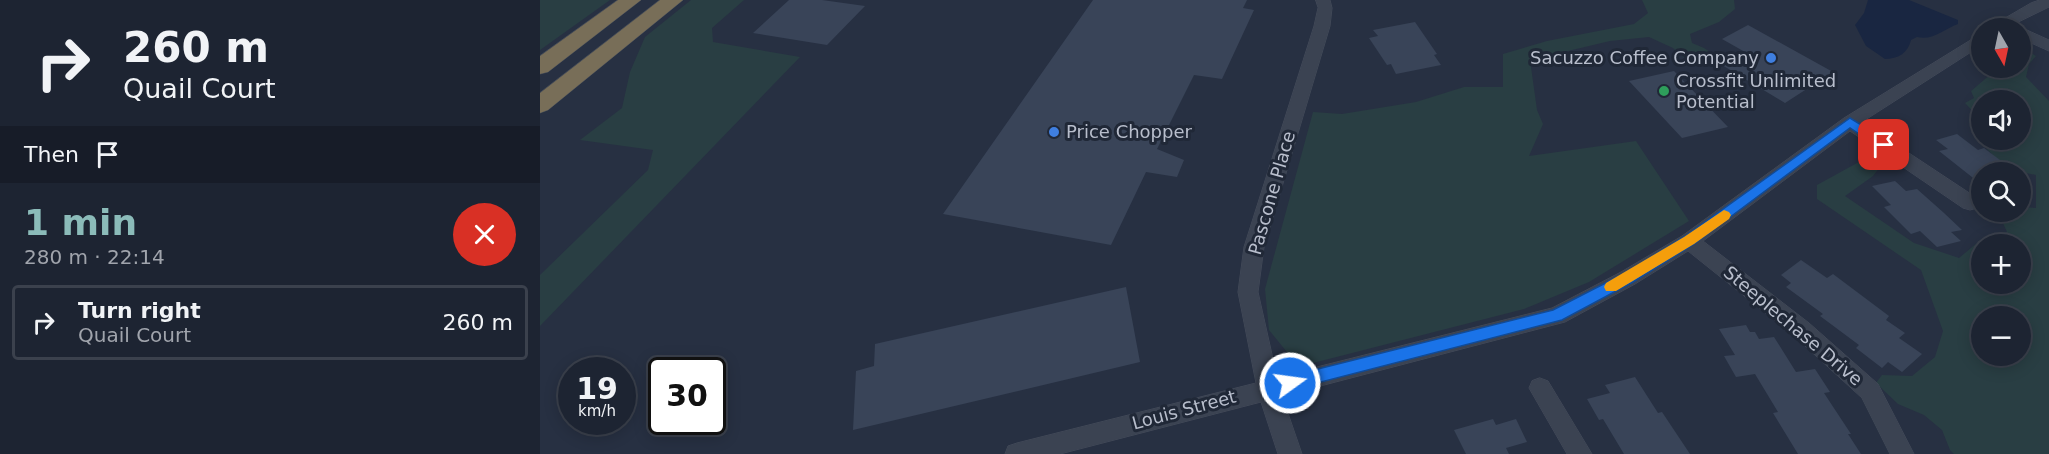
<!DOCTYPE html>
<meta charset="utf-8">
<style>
:root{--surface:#1d2432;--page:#252c3a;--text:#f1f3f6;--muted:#a0a4ac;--line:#3b414d;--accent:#8bbbb9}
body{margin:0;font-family:"DejaVu Sans",sans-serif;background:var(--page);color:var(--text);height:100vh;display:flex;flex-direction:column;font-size:22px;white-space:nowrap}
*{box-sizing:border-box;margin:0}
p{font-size:20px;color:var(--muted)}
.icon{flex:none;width:33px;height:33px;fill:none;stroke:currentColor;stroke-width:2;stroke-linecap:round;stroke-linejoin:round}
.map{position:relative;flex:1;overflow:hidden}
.drawer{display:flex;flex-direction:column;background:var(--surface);width:540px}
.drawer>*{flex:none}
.hud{background:#1d2432;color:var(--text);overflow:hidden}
.needle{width:39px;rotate:171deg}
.fabs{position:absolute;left:1431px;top:18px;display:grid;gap:12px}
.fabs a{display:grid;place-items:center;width:60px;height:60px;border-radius:50%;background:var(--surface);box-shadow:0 3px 15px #0003,0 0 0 2px var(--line);font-size:30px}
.speed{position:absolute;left:18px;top:357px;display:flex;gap:12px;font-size:30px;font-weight:700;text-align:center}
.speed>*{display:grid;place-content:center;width:78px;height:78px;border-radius:50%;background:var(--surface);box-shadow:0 3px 15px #0003,0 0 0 2px var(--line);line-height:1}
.speed small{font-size:15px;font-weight:400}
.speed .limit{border:3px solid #111;border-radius:9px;background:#fff;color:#111}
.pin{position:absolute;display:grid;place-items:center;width:51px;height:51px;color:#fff;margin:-26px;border-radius:12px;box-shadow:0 3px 9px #0006}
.me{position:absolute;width:66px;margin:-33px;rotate:76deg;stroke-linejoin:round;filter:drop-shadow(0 0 4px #0008)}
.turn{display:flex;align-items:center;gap:21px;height:126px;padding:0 24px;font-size:27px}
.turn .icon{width:78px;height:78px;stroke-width:2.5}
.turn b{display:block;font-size:42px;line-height:51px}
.then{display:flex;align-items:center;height:57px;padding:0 24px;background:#0003;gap:12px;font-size:22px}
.round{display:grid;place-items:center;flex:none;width:63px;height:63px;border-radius:32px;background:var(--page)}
.summary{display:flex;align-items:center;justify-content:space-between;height:102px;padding:0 24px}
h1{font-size:36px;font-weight:800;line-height:45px;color:var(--accent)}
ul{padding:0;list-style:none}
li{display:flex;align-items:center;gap:18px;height:75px;margin:0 12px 9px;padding:0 12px;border:3px solid var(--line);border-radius:6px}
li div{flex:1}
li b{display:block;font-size:22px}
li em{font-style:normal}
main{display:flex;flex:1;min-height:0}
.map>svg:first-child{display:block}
.green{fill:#293e43;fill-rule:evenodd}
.water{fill:#192641}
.building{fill:#394458}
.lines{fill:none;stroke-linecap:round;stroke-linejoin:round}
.minor-casing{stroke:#454c5b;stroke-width:1}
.highway-casing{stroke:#434b59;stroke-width:1}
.minor{fill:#3b4352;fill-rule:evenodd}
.highway{fill:#786e58;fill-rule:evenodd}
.route{fill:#1a73e8;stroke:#114b97;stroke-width:1.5}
.slow{fill:#f59e0b}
.shop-dot{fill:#3f7fe0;stroke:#202837;stroke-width:2}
.leisure-dot{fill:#2e9e5b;stroke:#202837;stroke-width:2}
.labels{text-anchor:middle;stroke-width:6;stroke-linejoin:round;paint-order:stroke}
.poi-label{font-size:18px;fill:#b8becc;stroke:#202837;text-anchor:start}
.street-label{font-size:18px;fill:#b8becc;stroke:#202837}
</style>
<main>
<section class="drawer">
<div class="hud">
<div class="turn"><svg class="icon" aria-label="right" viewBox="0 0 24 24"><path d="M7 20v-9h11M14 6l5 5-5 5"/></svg><div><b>260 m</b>Quail Court</div></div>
<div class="then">Then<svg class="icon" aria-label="arrive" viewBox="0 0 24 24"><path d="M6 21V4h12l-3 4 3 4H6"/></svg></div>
</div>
<div class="summary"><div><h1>1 min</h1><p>280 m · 22:14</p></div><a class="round" style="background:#d93025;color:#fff"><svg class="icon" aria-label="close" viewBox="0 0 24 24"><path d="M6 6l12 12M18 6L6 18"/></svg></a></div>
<ul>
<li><svg class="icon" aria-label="right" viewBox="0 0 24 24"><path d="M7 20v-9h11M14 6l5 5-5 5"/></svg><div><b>Turn right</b><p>Quail Court</p></div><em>260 m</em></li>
</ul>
</section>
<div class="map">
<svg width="1509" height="454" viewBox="0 0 1509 454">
<rect width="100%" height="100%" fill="#273042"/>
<path class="green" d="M0,0H70L0,50Z
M151,0H204L172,28L173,42L260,57L0,326V275L108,170L113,150L40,140L82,108L90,72L105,37Z
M1102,0H1194L1195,9L1179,22L1150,34L1152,43L1164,48L1179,58L1176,66L1151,64L1133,48L1109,37L1070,41L990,60L997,110L1003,124L989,156L1096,141L1149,221L1049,282L984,309L773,363L751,357L729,330L725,289L773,112L802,114L876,102L924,87H963V54L1007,41L1094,24L1108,13Z
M1481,47L1496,56L1489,64L1486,77L1509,101V454H1414L1410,450L1402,430L1384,415L1358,404L1336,383L1342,375L1372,376L1395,357L1403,331L1381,270L1277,199V185L1328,157L1343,163L1333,176L1305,196L1374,243L1419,258L1443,238L1467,232L1458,212H1480L1481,207L1496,208V175C1464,170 1449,155 1432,128L1441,126L1442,140H1480V100H1442L1441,120L1425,103L1434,98L1431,91L1458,68H1480ZM1442,244H1480V284H1442ZM1442,316H1480V356H1442Z"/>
<path class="water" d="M1328,0H1369L1418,20V24C1404,29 1393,41 1377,37L1371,40C1368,53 1358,59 1345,59L1326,46L1315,25L1324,13Z"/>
<path class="building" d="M249,0H282L325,6L287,45L213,33Z
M553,0H707L703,8L714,10L682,79L654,75L617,149L644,160L637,177L606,172L571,245L403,214Z
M875,22L897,54L894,55L901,65L856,74L851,64L847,65L829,38L838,36L833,30Z
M1208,25L1293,72L1245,103L1182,65L1205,52L1182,39Z
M1134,71L1188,127L1142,138L1089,81Z
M1417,134L1438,150L1444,148L1476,172H1442V185L1399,151L1408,149L1396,140Z
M1355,181L1366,191L1377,189L1404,213L1422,230L1411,232L1421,241L1397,247L1380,231L1371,234L1344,207L1351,205L1332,186Z
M1261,260L1287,278L1293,274L1349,316L1346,320L1365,333L1359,338L1382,354L1362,372L1348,362L1342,368L1316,348L1319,345L1280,316L1283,314L1246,287L1251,283L1241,275Z
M586,287L600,362L313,430L316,371L334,366L335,344Z
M1206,325L1210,332H1215L1219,339L1234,337L1256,372L1275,369L1290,392L1284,393L1311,434H1308L1321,454H1258L1233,413L1238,412L1215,374L1196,377L1184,356L1195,355L1179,329Z
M1095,377L1118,413L1122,412L1150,454H1084L1063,419L1059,420L1047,399L1070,393L1065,385Z
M953,419L956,425L976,419L987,442L966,448L969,454H926L914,430Z"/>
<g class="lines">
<g class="minor-casing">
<path id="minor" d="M776,0H790L792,8L790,26L724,247L718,292L737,377L1012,308L1081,272L1142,236L1304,118L1442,33V45L1322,122L1437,198L1440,203L1437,208L1430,210L1423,208L1310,131L1163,241L1269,323L1338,384L1374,454H1350L1322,398L1253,335L1148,251L1095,284L1025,322L742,396L762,454H738L721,402L520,454H465L468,446L477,443L716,383L698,292L704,247L774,26L778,8Z
M1500,0H1509V7L1466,28H1448L1491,3Z
M1480,27L1509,40V51L1480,38V28H1475Z
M1000,378L1008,381L1052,454H1027L989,388L992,381Z"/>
</g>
<g class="highway-casing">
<path id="highway" d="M78,0H101L8,72L0,74V56Z
M120,0H143L8,110L0,113V93Z"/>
</g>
<use href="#minor" class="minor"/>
<use href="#highway" class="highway"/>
</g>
<path class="route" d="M1310,118L1349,142L1351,145L1349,148H1340L1310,128L1154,244L1093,282L1022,320L750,390L745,388L742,383L745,378L750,376L1013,310L1083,274L1144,237Z"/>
<path class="slow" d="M1184,210L1189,212L1191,215L1189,219L1154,244L1076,291H1066L1064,287L1066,283L1144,237Z"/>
<g class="shop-dot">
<circle cx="1231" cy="58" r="6"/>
<circle cx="514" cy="132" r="6"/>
</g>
<circle class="leisure-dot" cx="1124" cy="91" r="6"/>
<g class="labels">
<g class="poi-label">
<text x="1219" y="64" text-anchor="end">Sacuzzo Coffee Company</text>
<text x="1136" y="87">Crossfit Unlimited<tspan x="1136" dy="21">Potential</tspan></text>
<text x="526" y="138">Price Chopper</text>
</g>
<g class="street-label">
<text transform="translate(732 193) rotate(-74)" y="6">Pascone Place</text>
<text transform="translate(1253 326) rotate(40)" y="6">Steeplechase Drive</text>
<text transform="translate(644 410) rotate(-15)" y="6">Louis Street</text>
</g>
</g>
</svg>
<div class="fabs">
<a><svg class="needle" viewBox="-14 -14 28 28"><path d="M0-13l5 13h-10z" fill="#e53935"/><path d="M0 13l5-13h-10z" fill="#a0a4ac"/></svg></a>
<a><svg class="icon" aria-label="sound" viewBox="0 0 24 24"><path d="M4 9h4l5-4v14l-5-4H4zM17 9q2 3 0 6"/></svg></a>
<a><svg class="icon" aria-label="search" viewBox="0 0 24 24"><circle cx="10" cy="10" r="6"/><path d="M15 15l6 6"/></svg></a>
<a>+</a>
<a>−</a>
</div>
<div class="speed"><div>19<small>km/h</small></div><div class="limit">30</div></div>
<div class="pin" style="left:1344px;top:145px;background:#d93025"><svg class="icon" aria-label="arrive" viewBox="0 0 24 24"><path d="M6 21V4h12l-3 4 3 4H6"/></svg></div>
<svg class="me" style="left:750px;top:383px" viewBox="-20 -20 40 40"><circle r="17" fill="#1a73e8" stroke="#fff" stroke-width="3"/><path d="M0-11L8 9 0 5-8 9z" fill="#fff"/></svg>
</div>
</main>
